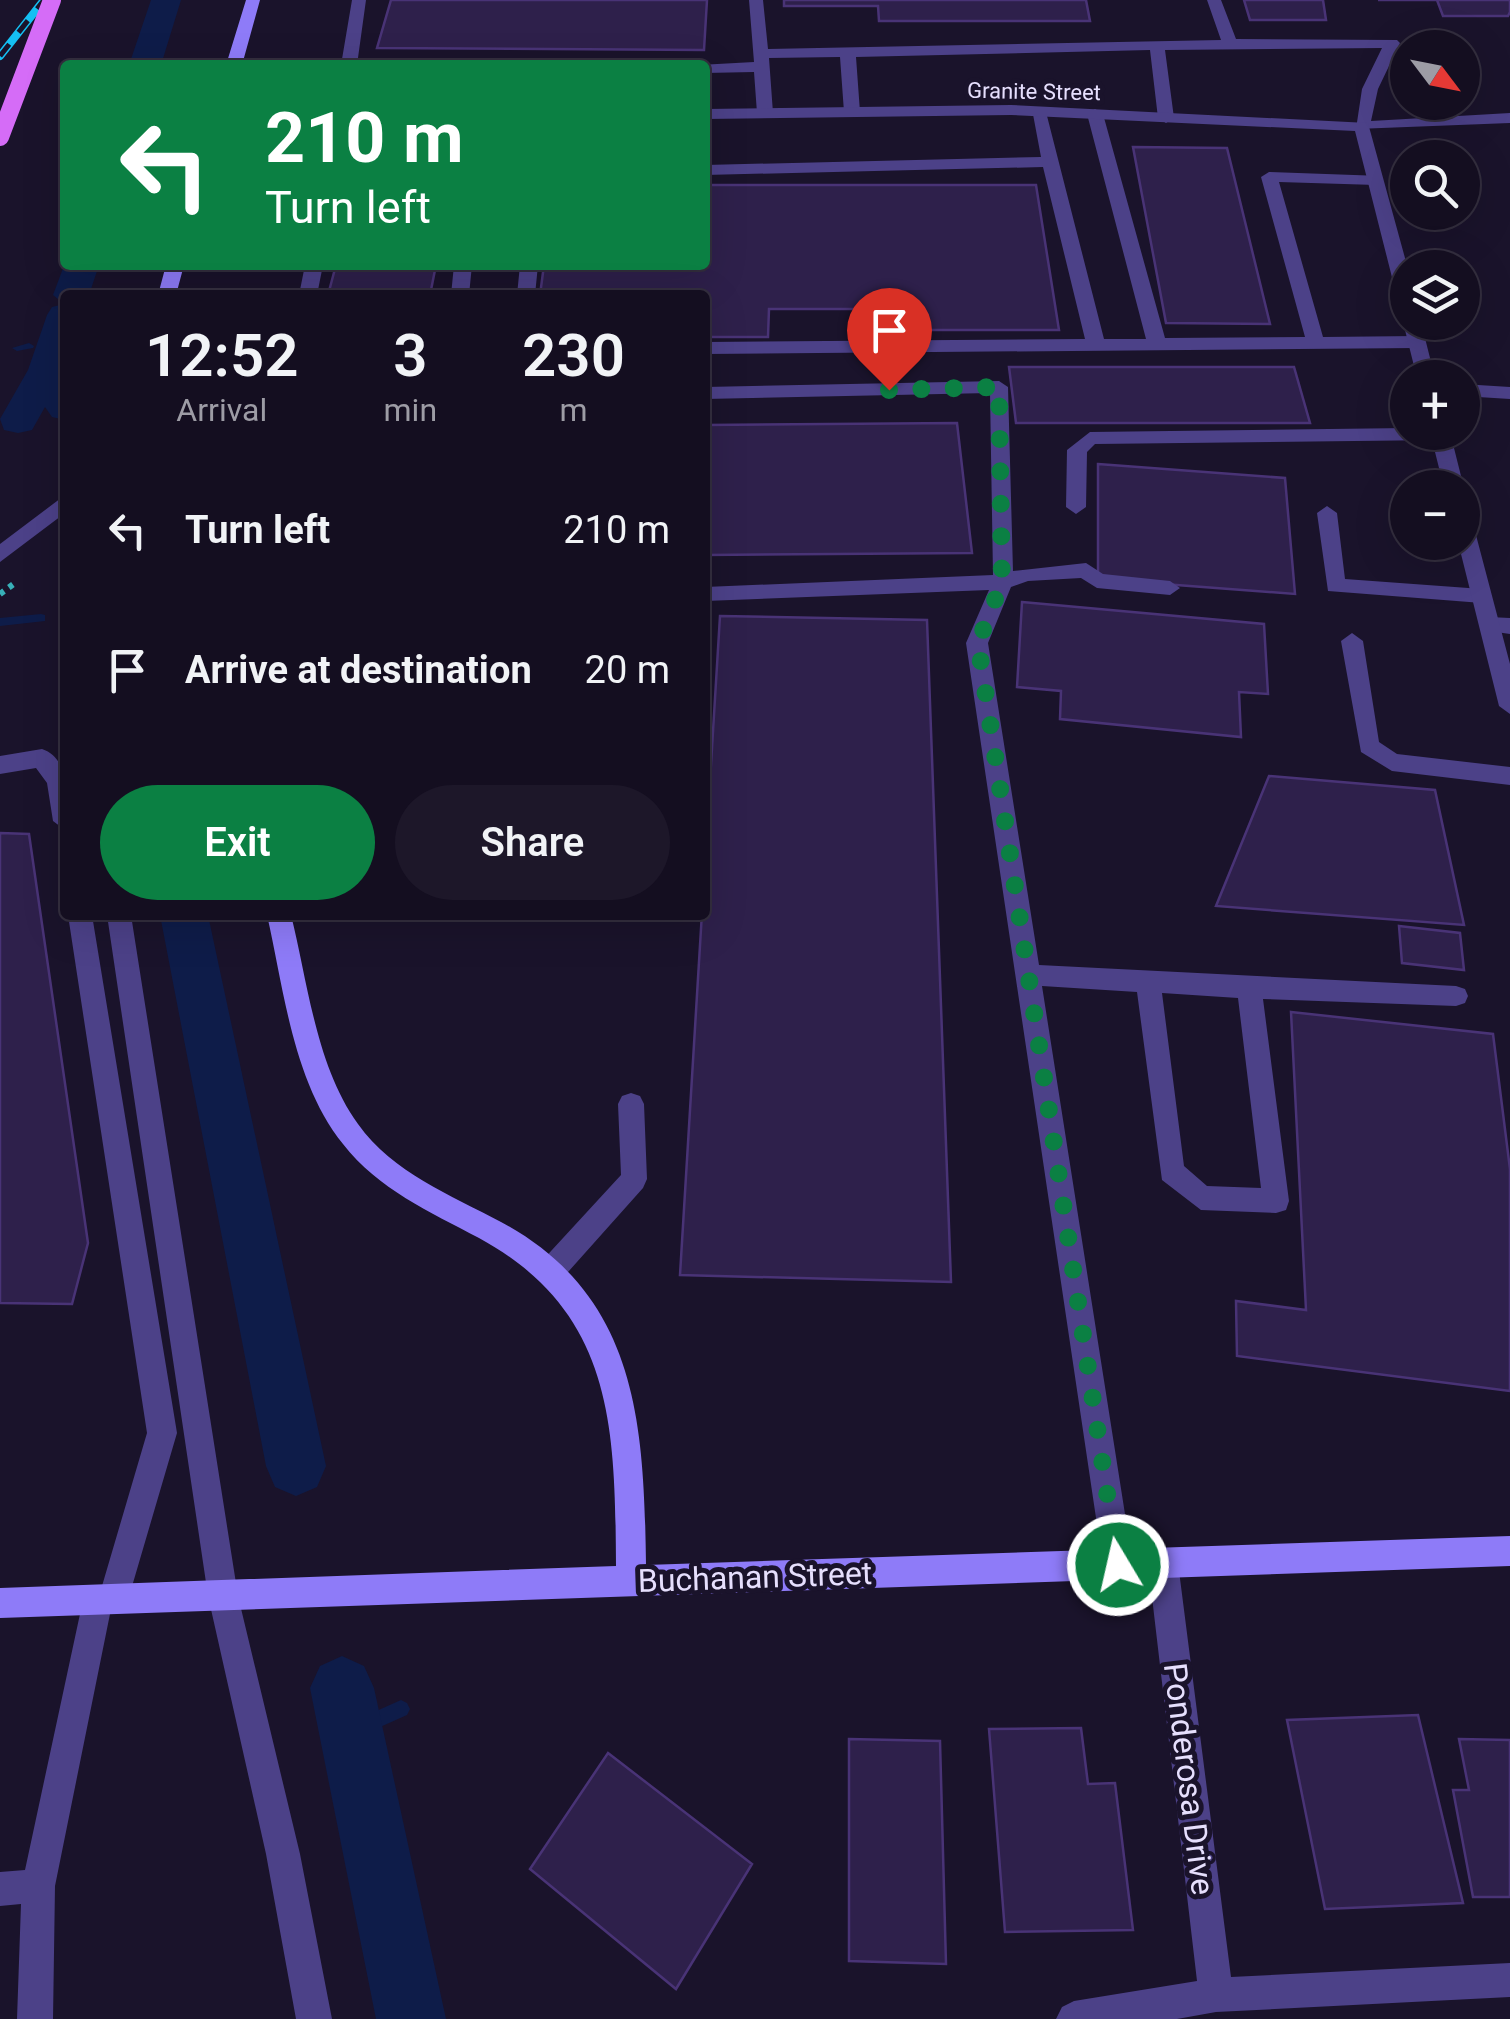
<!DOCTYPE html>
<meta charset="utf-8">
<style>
:root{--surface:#140e20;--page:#1d1729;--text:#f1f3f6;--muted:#9d9ca5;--line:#332e3e;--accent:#0b8043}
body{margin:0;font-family:Roboto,sans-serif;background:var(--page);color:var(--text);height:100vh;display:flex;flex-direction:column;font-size:38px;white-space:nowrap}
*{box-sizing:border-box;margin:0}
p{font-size:32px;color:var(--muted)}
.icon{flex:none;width:55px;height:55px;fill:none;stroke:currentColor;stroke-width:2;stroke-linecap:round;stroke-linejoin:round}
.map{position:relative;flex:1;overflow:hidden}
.panel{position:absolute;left:60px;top:290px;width:650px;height:630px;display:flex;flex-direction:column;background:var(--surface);border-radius:10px;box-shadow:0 10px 40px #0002,0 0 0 2px var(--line)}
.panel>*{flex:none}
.banner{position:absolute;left:60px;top:60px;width:650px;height:210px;border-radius:10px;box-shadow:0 10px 40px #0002,0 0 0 2px var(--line);background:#0b8043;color:#fff;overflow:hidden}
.needle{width:65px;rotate:122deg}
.fabs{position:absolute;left:1390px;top:30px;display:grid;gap:20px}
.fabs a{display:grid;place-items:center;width:90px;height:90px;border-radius:50%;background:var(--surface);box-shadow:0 10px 40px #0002,0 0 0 2px var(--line);font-size:50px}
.pin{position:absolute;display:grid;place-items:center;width:85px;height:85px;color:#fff;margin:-102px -42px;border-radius:50% 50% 50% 0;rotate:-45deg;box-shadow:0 0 10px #0007}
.pin .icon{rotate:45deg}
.me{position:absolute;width:110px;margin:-55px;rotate:351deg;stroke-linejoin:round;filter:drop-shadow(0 0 8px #0008)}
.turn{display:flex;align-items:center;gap:35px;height:210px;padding:0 40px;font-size:45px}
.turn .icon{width:130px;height:130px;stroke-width:2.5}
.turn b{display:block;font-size:70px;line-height:85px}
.eta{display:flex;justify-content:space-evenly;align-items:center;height:170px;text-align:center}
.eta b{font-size:60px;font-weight:600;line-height:70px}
.button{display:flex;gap:20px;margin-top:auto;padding:20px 40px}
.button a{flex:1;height:115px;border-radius:60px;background:var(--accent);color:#fff;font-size:40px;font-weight:600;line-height:115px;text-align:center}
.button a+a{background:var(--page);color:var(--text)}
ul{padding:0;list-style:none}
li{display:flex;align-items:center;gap:30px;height:140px;padding:0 40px}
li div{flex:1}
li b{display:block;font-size:38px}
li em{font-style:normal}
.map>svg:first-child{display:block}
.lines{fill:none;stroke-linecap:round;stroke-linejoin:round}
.stream{fill:#0e1c49;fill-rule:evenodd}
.canal{fill:#0e1c49;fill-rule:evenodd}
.building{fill:#2e204b;stroke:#493376;stroke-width:2.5}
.path{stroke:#38b0b8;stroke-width:6;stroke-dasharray:5 6;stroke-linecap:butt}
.lane{fill:#4c4188;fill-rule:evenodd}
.street{fill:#4c4188;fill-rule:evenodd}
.secondary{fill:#8e7bf8;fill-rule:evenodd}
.rail-casing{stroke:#15c0f3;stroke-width:8}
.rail{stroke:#1a132b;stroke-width:5;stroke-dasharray:15;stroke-linecap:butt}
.primary-bridge{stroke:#d56cf7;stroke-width:18}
.route{stroke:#0b8043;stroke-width:18;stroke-dasharray:0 32.4}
.labels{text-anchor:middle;stroke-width:10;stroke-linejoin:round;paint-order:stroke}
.far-street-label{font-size:22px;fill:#e6dffd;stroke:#1a132b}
.near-street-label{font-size:32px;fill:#e6dffd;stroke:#1a132b}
</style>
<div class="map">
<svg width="1510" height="2019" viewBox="0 0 1510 2019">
<rect width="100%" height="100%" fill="#1a132b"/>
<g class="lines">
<path class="stream" d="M29,343L34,346L33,348L17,351L12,348Z
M41,614L45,615V621L0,626V618Z
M401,1700L407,1703L410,1709L407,1715L351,1740L345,1737L342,1731L345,1725Z"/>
<path class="canal" d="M151,0H181L161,65H129Z
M65,263L99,265L89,295H65V420L52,417L45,407L32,430L18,433L4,430L0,419L28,370L47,315L52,307L64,304L53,295Z
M160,915H208L326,1466L317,1487L296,1496L275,1487L266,1466Z
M342,1656L364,1666L374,1688L446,2019H376L310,1688L320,1666Z"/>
</g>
<path class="building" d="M391,0H707L704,50L377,48Z
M784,0H1086L1090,21H879L878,6H784Z
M1244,0H1323L1326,20H1250Z
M1378,0H1510V12L1508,16H1443L1437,0Z
M1133,147L1227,148L1270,324L1166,323Z
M705,185H1036L1059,330H916L915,309H769L768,337H705V295H540L544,265H705Z
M336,265H436L430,295H328Z
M1009,367H1294L1310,423H1016Z
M957,423L972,553L705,555V425Z
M1098,464L1285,478L1295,594L1098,579Z
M1022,602L1264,624L1268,694L1239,692L1241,737L1060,719L1061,691L1017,687Z
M720,616L927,620L951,1282L680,1275Z
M1269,776L1435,790L1464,925L1216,906Z
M0,833L29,834L88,1243L72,1304L0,1303Z
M1399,926L1460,933L1464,970L1402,963Z
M1291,1012L1493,1034L1510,1169V1391L1237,1356L1236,1301L1306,1310Z
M1418,1715L1463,1903L1325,1909L1287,1720Z
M1081,1728L1088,1784L1115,1783L1133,1930L1005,1932L989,1729Z
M849,1739L940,1741L946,1964L849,1961Z
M1459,1739L1510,1740V1897H1473L1453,1790H1469Z
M608,1753L752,1864L676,1989L530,1869Z"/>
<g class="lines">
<path class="path" d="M0,594L15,583"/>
<path class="lane" d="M352,0H366L357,65H341Z
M749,0H763L768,49L1221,40L1207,0H1221L1236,39L1397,40L1400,43L1378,89L1371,121L1510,113V123L1356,129L1362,89L1382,48L1165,50L1174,118L1166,123L1158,118L1150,50L856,57L860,112L852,117L844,112L840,57L769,58L773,113L765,118L757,113L754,72L705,73V65H699L754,62Z
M1032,109L1046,112L1104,339H1146L1087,114L1095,109L1103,114L1165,338L1305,337L1261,177L1269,172L1382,176V184L1376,185L1279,182L1323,337L1417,336L1426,342L1417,348L705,354V342L1085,339L1043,167L705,175V165L1041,157Z
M305,265H323L317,295H299Z
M454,265H472L469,295H451Z
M520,265H538L535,295H517Z
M999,381L1008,387L1013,571L1086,563L1103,574L1170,581L1180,588L1170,595L1097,588L1081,578L1028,581L1011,587L988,643L1039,965L1456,986L1465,989L1468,996L1465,1003L1456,1006L1263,999L1289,1201L1286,1210L1276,1213L1201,1210L1162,1180L1137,992L1042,986L1133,1565L1129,1576L1118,1580L1107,1576L1103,1565L966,643L989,590L705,601V587L993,575L990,393L705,399V387ZM1162,993L1238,998L1261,1188L1207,1186L1184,1166Z
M1462,384L1510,387V399L1462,396Z
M1408,428V432L1450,434L1440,440L1095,444L1087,452L1086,507L1076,514L1066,507L1067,450L1090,432Z
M65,495V513L0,562V544Z
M1327,506L1337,513L1345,579L1482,589L1492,596L1482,603L1328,591L1317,513Z
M1489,617L1510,618V634L1482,630V620Z
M1352,633L1363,641L1379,742L1397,754L1510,767V785L1392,771L1361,752L1341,641Z
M42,749C73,759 65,804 65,830L53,821L47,783L36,768L0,774V756Z
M68,915H92L177,1433L128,1600L124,1611L110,1614L55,1886L53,2019H17L21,1904L0,1906V1872L25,1870L83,1600L87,1589L102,1586L147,1433Z
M107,915H131L238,1596L300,1854L332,2019H296L266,1854L208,1596Z
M631,1093L640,1096L644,1104L647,1179L643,1188L560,1281L550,1285L540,1281L536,1272L540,1263L621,1175L618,1104L622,1096Z"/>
<path class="street" d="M1011,105L1368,123L1408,269V310L1399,305L1355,131L1011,115L705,119V109Z
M1408,318V322H1421L1435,378H1417L1403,322Z
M1430,432H1450L1464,488L1462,490L1444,488Z
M1462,513L1472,520L1510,664V714L1499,706L1458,542H1462Z
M1163,1548L1174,1552L1178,1563L1231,1977L1510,1963V1997L1216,2012L1177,2019H1056L1062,2007L1074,2001L1197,1981L1148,1563L1152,1552Z"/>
<path class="secondary" d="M246,0H260L242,65H226Z
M166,265H184L176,295H158Z
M267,915H291C308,983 316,1066 358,1124C393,1173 451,1195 501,1222C639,1296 644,1426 646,1565L1510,1536V1566L0,1618V1588L616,1566C615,1429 615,1312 479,1238C430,1212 378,1189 343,1144C293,1082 284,990 267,915Z"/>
<g class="rail-casing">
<path id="rail" d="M0,56L44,0"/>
</g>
<use href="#rail" class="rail"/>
<path class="primary-bridge" d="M0,137L52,0"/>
</g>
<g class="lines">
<path class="route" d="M889,390L999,387L1002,582L978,643L1118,1565"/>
</g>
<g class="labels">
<g class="far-street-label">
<text transform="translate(1034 91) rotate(1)" y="8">Granite Street</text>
</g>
<g class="near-street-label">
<text transform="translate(755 1577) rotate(-2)" y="11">Buchanan Street</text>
<text transform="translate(1189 1779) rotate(83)" y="11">Ponderosa Drive</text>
</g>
</g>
</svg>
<div class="fabs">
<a><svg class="needle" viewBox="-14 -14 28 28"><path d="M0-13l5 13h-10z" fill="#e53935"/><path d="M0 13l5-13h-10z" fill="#9d9ca5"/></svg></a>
<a><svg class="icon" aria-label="search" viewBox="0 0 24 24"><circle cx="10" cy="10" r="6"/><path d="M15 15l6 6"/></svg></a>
<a><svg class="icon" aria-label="layers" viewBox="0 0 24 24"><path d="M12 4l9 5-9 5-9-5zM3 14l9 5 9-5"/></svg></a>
<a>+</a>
<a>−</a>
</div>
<div class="pin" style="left:889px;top:390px;background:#d93025"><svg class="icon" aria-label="arrive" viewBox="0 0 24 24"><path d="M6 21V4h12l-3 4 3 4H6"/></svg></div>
<svg class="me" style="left:1118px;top:1565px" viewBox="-20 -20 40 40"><circle r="17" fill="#0b8043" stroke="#fff" stroke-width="3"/><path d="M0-11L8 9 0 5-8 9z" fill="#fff"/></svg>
<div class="banner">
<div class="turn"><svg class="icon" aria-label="left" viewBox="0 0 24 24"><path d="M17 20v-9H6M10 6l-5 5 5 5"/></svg><div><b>210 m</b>Turn left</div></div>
</div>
<section class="panel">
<div class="eta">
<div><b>12:52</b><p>Arrival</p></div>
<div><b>3</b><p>min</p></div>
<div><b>230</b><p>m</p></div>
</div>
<ul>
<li><svg class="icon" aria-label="left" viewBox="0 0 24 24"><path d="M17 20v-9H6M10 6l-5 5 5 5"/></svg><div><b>Turn left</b></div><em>210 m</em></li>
<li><svg class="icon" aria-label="arrive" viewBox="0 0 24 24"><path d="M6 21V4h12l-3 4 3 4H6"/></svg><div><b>Arrive at destination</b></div><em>20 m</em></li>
</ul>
<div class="button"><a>Exit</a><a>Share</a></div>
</section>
</div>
